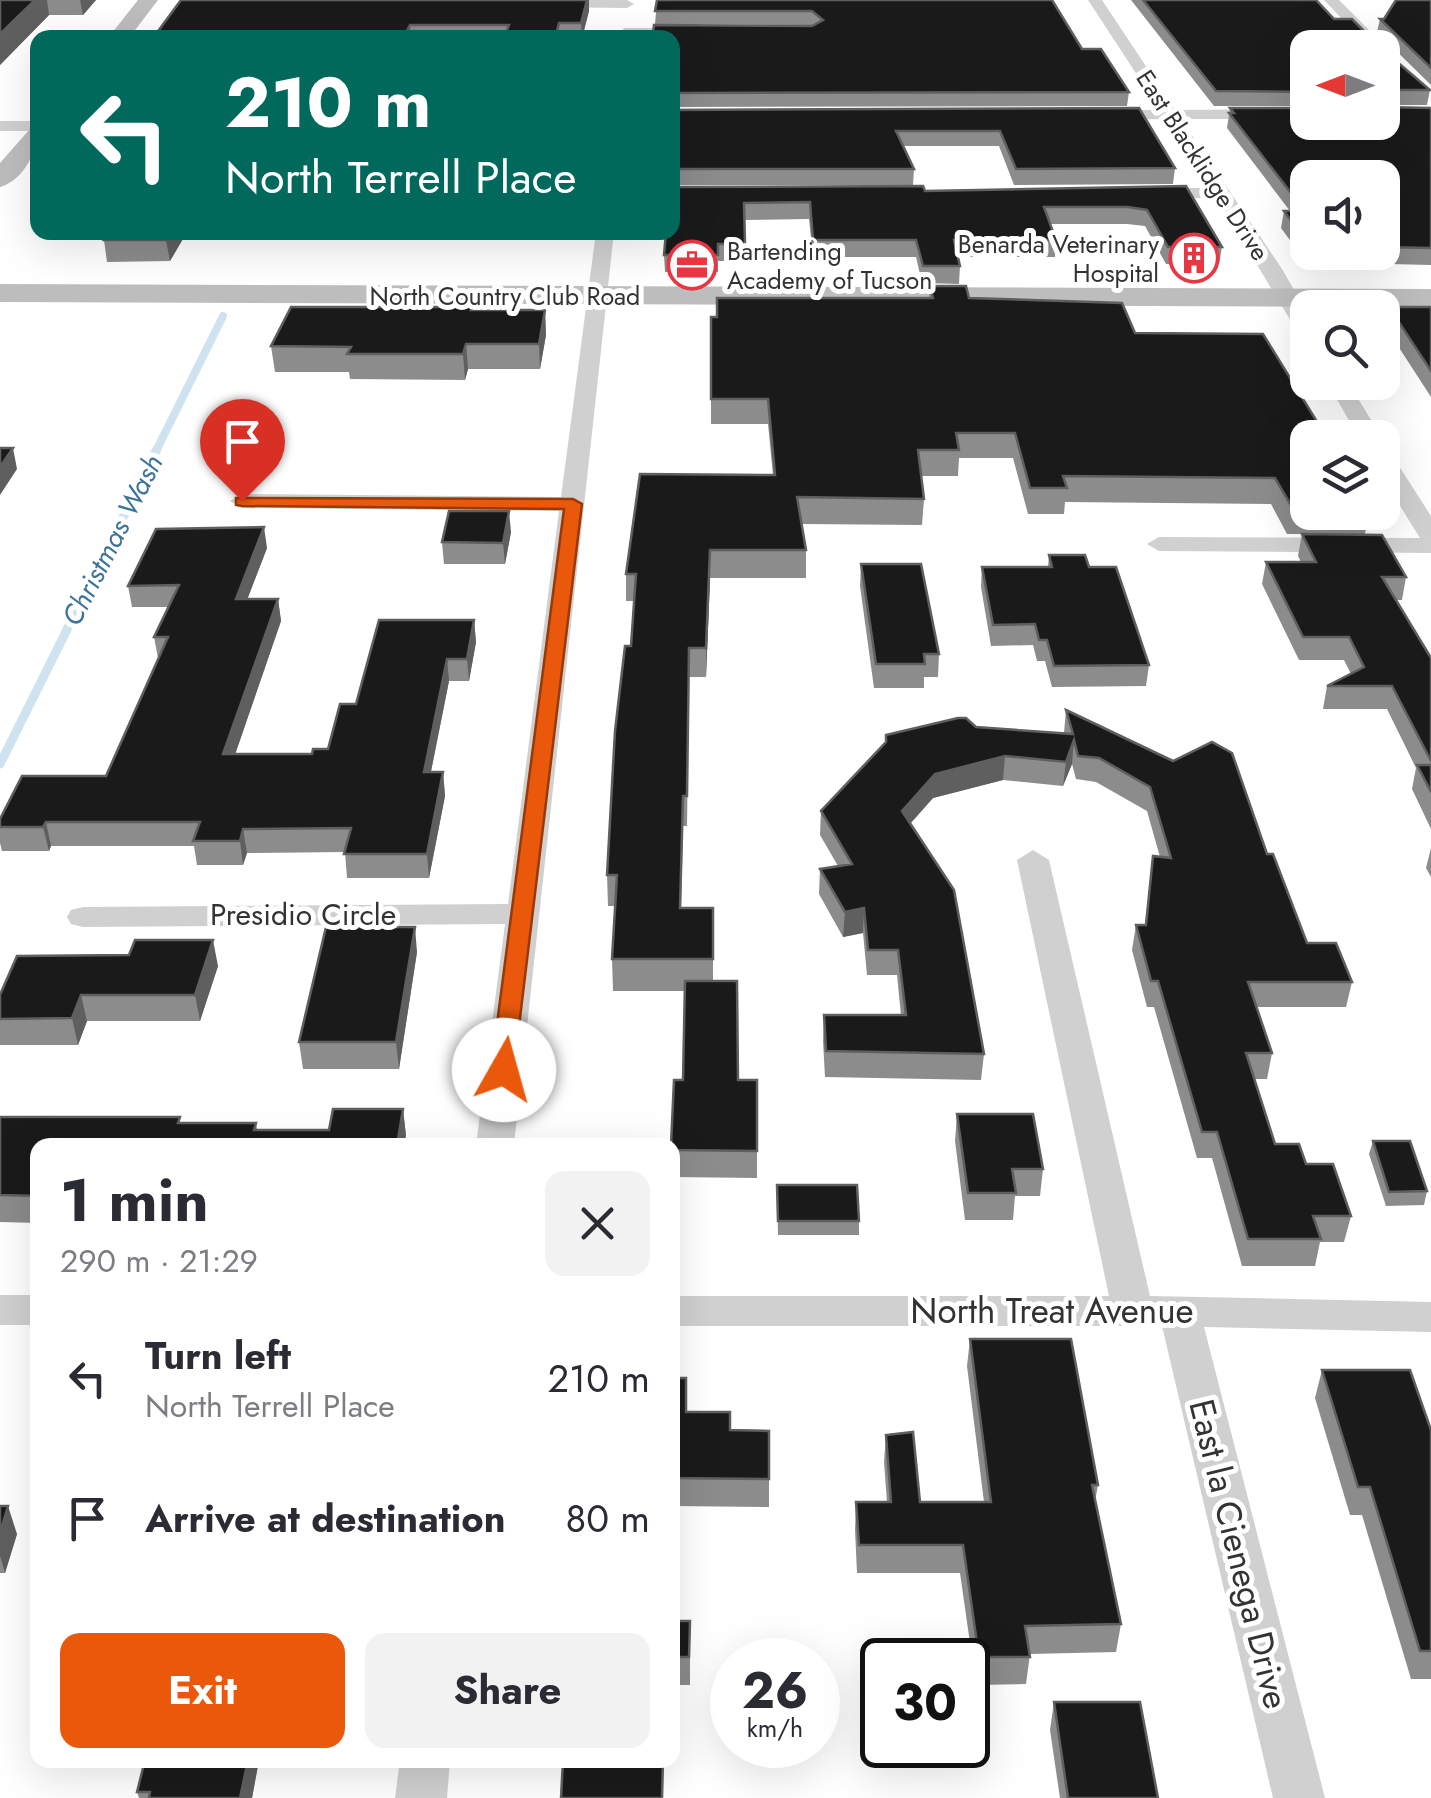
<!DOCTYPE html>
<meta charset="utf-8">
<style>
:root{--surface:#fff;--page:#f2f2f3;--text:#2b2b33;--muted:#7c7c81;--accent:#ea580c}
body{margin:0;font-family:Jost,sans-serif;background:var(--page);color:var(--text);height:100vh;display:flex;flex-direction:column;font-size:38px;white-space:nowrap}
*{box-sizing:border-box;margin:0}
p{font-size:32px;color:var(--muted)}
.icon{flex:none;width:55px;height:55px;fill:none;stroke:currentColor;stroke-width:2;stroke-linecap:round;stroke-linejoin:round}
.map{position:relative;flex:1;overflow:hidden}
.sheet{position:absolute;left:30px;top:1138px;width:650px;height:630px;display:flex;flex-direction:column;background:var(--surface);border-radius:20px;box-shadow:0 10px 40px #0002}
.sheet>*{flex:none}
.guide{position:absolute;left:30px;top:30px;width:650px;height:210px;border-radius:20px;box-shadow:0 10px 40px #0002;background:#00695c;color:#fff;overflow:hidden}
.needle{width:65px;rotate:270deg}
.fabs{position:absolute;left:1290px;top:30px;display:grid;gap:20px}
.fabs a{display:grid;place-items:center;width:110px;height:110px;border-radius:20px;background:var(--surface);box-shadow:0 10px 40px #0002;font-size:50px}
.speed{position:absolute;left:710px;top:1638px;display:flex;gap:20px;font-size:50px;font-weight:700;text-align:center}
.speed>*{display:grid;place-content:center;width:130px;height:130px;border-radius:50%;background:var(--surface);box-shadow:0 10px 40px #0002;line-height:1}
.speed small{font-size:25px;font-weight:400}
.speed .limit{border:5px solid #111;border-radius:15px;background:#fff;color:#111}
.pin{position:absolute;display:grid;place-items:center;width:85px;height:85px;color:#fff;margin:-102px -42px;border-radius:50% 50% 50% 0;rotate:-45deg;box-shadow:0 0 10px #0007}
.pin .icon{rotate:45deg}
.me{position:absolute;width:110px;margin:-55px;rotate:7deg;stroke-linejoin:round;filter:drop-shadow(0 0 8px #0008)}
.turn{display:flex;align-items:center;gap:35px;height:210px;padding:0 30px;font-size:45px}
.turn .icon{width:130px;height:130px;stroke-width:2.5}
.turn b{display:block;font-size:70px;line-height:85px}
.round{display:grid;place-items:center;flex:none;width:105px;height:105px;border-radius:20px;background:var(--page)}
.head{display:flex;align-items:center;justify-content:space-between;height:170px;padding:0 30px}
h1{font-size:60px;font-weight:700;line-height:75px}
.primary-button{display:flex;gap:20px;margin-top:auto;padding:20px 30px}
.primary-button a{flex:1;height:115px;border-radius:20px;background:var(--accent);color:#fff;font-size:40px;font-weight:700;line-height:115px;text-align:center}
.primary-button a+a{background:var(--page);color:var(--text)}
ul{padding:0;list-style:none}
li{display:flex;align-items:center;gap:30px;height:140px;padding:0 30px}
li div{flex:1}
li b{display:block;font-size:38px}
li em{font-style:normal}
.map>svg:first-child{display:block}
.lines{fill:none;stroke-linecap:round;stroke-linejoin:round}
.stream-far1{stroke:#cee2ef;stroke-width:8}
.stream{stroke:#cee2ef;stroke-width:9}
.street{fill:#d0d0d0;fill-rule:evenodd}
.secondary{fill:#bdbdbd;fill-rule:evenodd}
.wall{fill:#8c8c8c;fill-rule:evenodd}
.shaded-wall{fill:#5f5f5f}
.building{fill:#1a1a1a;stroke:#5f5f5f;stroke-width:2.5}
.route{fill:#ea580c;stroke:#983908;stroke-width:2.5}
.labels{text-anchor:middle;stroke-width:10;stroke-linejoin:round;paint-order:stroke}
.far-street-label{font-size:25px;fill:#333;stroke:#fff}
.far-poi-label{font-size:25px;fill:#333;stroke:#fff;text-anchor:end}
.far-water-label{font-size:28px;font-style:italic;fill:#3d7599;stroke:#fff}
.street-label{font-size:30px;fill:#333;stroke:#fff}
.near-street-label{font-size:35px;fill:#333;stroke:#fff}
</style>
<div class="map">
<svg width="1431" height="1798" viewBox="0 0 1431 1798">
<rect width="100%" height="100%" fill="#fff"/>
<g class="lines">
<path class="stream-far1" d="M156,451L223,316"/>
<path class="stream" d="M0,764L157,449"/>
<path class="street" d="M546,0H627L634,4L627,8L541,7Z
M1088,0H1102L1175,110L1308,109V119H1181L1282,269L1308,314V339L1298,333L1217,198H1146L1137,193L1146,188H1210L1166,119L1102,120L1094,115L1102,110H1160Z
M1324,0H1339L1384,45V51L1370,48Z
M624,28H695L702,32L695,36L619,35Z
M0,121H38V131H0Z
M596,232H614L514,1145H476L505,924L83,927L71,924L67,917L71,910L83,907L508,904L559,511L242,508L230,501L242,494L561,497Z
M1327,382H1348L1382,438H1359Z
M1382,450L1390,452L1431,516V553L1159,551L1147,544L1159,537L1420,538L1382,477Z
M1033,850L1049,860L1150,1296L1431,1302V1332L1204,1327L1325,1798H1273L1162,1326H672V1296H1109L1017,860Z
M0,1295H38V1325H0Z
M400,1760H450L447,1798H395Z"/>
<path class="secondary" d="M138,0H158L129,38H108Z
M38,127C38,149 25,180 0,187V163L30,129Z
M0,284L1431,289V307L0,302Z"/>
</g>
<path class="wall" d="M0,0H96L83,15H49L0,65Z
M181,0H589V11L582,38H153Z
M657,0H1066H1052L1082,49L1129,92L1127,106L672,107V38H653L654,25H813L655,24Z
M1131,0H1316L1334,19L1308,48V106H1214Z
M1431,0V85L1377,32L1380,19H1384Z
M1382,49L1430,90L1427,105H1382Z
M1139,108L1175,168L1173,184L1014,185L999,146H903L914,169L913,185H672V110Z
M1230,108H1431V265L1306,262L1281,228L1284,211H1290L1227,128ZM1308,178H1382V252H1308Z
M1186,186L1222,247L1219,264H1166L1145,226L1127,224H1050L1056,240L1055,257H958L960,266L959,284L922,283L916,257H813L809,219L744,220L745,261H718V272H665L664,255L672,187L925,191Z
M109,232H187L170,261L107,262L104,240Z
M930,286L969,298L1135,333L1308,438V512H1369L1365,534H1287L1271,504L1065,502L1064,514H1028L1013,458H959L958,476H921L924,499L922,525L802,524L806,550V578H710L706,677H689L687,826H683L681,908H713V981L757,1151V1178L672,1177V1145L683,1080L685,991H613L612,959L615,906H608L607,875L631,646L634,601H626V574L773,475L768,424H711V317L929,298Z
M1389,307H1431V397L1385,326Z
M472,310H545L546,335L540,369H468L465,380L350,379L349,372H275L271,346Z
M511,532L505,564H444L442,542Z
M1302,534L1406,577L1402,600H1396L1431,658V829L1412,789L1416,768L1387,709H1323L1327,686L1351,674L1344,660H1299L1262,584L1266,562H1301L1298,556Z
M267,548L247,599H278L281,621L235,754H312L328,749L356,704L474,620L476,642L469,681H449L431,772H443L445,796L429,878H347L345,852L247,853L243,865H197L194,846H51L49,851H2L0,843V819L106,776L158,658L154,637L168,607H132L128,586Z
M1049,555L1149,665L1146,686L1052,687L1045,661H1037L1033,645L991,646L981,587L982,567H1048Z
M861,564L939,654L938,677H924V688H874L860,586Z
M1066,710L1267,854L1307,943L1352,982L1346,1007H1257L1272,1053L1267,1079H1255L1275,1144L1306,1164L1351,1216L1344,1242H1320L1315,1266H1242L1212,1158H1197L1154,1007H1147L1132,950L1136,925H1145L1153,856L1160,857L1147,811L1096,782L1076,779L1072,764L1063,786L1003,780L933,798L910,824L984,1054L981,1080L825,1077L823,1041L824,1015H901L897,975H867L863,933L843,937L819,894L820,869L838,866L820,835L821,811L976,727L1064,733Z
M1431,848V877L1426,868Z
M417,952L399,1069H303L299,1042Z
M218,966L200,1021H87L78,1045H0V995Z
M403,1109L406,1136L38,1145V1223L0,1222V1117L181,1123H256L257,1130H329Z
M957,1114L1043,1169L1040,1196H1015L1013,1220H965L955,1141Z
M1373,1141L1427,1191L1424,1205L1386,1206L1369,1154Z
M777,1185L859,1221V1235H778Z
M970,1339L1098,1485L1095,1501L1121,1624L1116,1652L1030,1654L1026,1684L976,1685L960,1573H857L855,1530L856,1502H887L884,1462L886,1435L920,1502H984L967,1366Z
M1322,1370L1431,1430V1679H1411L1362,1515H1350L1315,1398Z
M672,1378L687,1412L730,1430L769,1479V1507L672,1506Z
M0,1533L17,1534L5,1573H0Z
M672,1621H690V1685H672Z
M1054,1702L1158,1798H1060L1050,1730Z
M259,1760L252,1798H139L137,1792Z"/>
<path class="shaded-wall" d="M35,0H47L49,15L0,65V34Z
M80,0H96L83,15Z
M587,0H589V11L582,38L581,23Z
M410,25L411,38H403Z
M171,232H187L170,261L166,240Z
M545,310L546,335L540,369L539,344Z
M466,344L468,369L465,380L463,354Z
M13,448L17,469L0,495V467Z
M509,511L511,532L505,564L503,543Z
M264,527L267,548L239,621L236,599Z
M710,550V578L706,677V648Z
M278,599L281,621L227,778L223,754Z
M474,620L476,642L469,681L467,659Z
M447,659L449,681L426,796L424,772Z
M1074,740L1072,764L1063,786L1066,762Z
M1005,756L1003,780L933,798L900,835L902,811L935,774Z
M443,772L445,796L429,878L427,854Z
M46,822L51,846L49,851L43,827Z
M243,829L247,853L243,865L240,841Z
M864,908L863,933L843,937L845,912Z
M415,927L417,952L399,1069L396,1042Z
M213,940L218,966L200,1021L195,995Z
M81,995L87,1021L78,1045L72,1018Z
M403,1109L406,1136L404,1145H397Z
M8,1506L17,1534L5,1573L0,1556V1533Z
M248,1760H259L252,1798H240Z"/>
<path class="building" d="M0,0H35L0,34Z
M181,0H587L581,23H559L555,38H504L509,25H410L403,38H153Z
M657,0H1052L1082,49H1101L1129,92L672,93V38H660L661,34H653L654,25L812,26L823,20L812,11H655Z
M1143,0H1316L1334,19H1352L1370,37L1381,38L1382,48H1308V92L1216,91Z
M1396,0H1431V68L1380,19H1384Z
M1382,49L1430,90H1385L1382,104Z
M1382,107L1431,108V248L1382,247V178H1308V244L1284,211H1305L1229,113H1234L1230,108H1308V122H1382Z
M1139,108L1175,168L1016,169L1000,131H896L914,169H672V110Z
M923,186L925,191L1186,186L1222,247H1168L1147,210L1128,207H1044L1056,240H954L960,266H923L916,240H813L810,202L744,203L745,244H718V255H664L666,232H672V187Z
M109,232H171L166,240H104Z
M930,286H966L969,298L1122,303L1135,333L1263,334L1327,438H1308V507H1292L1275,478L1063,476L1067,488H1030L1015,433H956L959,450H918L924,499L797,497L806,550H710L706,648H689L687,796H683L680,908H713V959H612L617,875H607L615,731L625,646H631L636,574H626L640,474L775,475L768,399H711V317H717V298H933Z
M291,307H472L471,310H545L539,344H466L463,354H347L351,347L271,346Z
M1389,307H1431V371Z
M0,448H13L0,467Z
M449,511H509L503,543L442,542Z
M264,527L236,599H278L223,754H312L313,749H328L340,704H356L379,620H474L467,659H447L424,772H443L427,854H344L351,828L243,829L240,841H193L200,822H46L43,827H0V819L22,776H106L168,637H154L179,585L128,586L156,529Z
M1302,534L1382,535L1406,577H1382L1431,658V761L1392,686H1327L1364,667L1349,637H1303L1266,562H1316Z
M1049,555H1085L1089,567H1116L1149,665L1054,666L1047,640H1039L1035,624L993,625L982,567H1052Z
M861,564H921L939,654H924L925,664H876Z
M1066,710L1173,761L1212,742L1232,753L1267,854H1273L1307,943H1336L1352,982H1248L1272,1053H1246L1275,1144H1299L1306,1164H1333L1351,1216H1313L1321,1239H1248L1217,1132H1202L1158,981H1151L1136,925H1146L1153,856L1171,858L1150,787L1099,758L1078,756L1074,740L1066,762L1005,756L935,774L902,811L954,890L984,1054L826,1051L824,1015H906L898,950H868L864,908L845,912L820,869L852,864L821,811L886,742V735L958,718H966L976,727L1073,734Z
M1417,765H1431V792Z
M326,927H415L396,1042H299Z
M135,940H213L195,995H81L72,1018L0,1019V995L17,956L129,955Z
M685,981H737L738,1080H757V1151L672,1150V1145H671L674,1080H683Z
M333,1109H403L397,1145H38V1196L0,1195V1117H180L178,1123H256L254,1130H329Z
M957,1114H1033L1043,1169H1012L1016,1193H968Z
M1373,1141H1410L1427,1191L1389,1192Z
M777,1185H857L859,1221H778Z
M970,1339H1071L1098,1485H1092L1121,1624L1025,1626L1030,1657H979L963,1545H859L856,1502H891L886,1435L913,1432L920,1502H991Z
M1322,1370H1410L1431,1430V1651H1420L1370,1487H1358Z
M672,1378H686V1412H730V1430L769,1431V1479L672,1478Z
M0,1506H8L0,1533Z
M672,1621H690L689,1657H672Z
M1054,1702H1140L1158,1798H1068Z
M145,1760H248L240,1798H149L150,1792H137Z
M563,1760H663L662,1798H561Z"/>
<path class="route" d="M236,498L573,499L582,504L513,1076H495L491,1070L564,509L242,506L236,505Z"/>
<defs>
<g id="building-ring" transform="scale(2.5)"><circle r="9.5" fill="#fff" stroke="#ea3543" stroke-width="1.5"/><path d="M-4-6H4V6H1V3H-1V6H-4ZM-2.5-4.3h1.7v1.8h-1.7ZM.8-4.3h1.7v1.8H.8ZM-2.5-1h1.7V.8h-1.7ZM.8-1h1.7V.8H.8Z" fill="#ea3543"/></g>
<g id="office-ring" transform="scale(2.5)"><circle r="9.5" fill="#fff" stroke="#ea3543" stroke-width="1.5"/><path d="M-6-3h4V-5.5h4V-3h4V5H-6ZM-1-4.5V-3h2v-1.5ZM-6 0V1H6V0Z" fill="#ea3543"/></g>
</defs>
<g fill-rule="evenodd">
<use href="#building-ring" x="1194" y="258"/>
<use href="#office-ring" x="692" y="265"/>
</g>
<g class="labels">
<g class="far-street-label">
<text transform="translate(1203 165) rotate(57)" y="9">East Blacklidge Drive</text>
<text x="505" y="305">North Country Club Road</text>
</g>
<g class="far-poi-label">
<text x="1159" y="253">Benarda Veterinary<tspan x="1159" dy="29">Hospital</tspan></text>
<text x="727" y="260" text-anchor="start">Bartending<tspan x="727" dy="29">Academy of Tucson</tspan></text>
</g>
<g class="far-water-label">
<text transform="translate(112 540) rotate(-63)" y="10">Christmas Wash</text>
</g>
<g class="street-label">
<text x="303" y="925">Presidio Circle</text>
</g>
<g class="near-street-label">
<text x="1052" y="1323">North Treat Avenue</text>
<text transform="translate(1239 1554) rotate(76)" y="12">East la Cienega Drive</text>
</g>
</g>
</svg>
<div class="fabs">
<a><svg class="needle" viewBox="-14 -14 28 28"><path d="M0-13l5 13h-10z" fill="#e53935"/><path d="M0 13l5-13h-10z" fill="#7c7c81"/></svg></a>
<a><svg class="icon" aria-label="sound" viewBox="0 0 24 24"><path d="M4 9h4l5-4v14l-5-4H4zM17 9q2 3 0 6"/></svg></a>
<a><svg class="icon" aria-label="search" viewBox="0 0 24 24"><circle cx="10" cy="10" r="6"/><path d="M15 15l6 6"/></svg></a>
<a><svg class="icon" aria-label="layers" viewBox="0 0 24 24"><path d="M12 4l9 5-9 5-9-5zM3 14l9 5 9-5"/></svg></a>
</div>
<div class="speed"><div>26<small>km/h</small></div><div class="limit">30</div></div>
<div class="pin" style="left:242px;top:501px;background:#d93025"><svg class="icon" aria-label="arrive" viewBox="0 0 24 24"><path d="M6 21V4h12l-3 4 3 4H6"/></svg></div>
<svg class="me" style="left:504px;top:1070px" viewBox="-20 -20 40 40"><circle r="19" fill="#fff"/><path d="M0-13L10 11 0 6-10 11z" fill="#ea580c"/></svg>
<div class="guide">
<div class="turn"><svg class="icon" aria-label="left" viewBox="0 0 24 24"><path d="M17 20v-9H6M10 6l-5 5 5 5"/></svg><div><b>210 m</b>North Terrell Place</div></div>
</div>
<section class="sheet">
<div class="head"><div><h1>1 min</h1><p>290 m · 21:29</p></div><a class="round"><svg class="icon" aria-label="close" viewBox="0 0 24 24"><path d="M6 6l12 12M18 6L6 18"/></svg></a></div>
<ul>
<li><svg class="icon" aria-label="left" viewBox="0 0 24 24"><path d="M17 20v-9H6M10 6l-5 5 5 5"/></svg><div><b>Turn left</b><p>North Terrell Place</p></div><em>210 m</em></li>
<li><svg class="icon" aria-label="arrive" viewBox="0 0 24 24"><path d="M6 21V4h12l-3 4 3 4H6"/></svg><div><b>Arrive at destination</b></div><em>80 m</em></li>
</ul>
<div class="primary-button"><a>Exit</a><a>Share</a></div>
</section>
</div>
